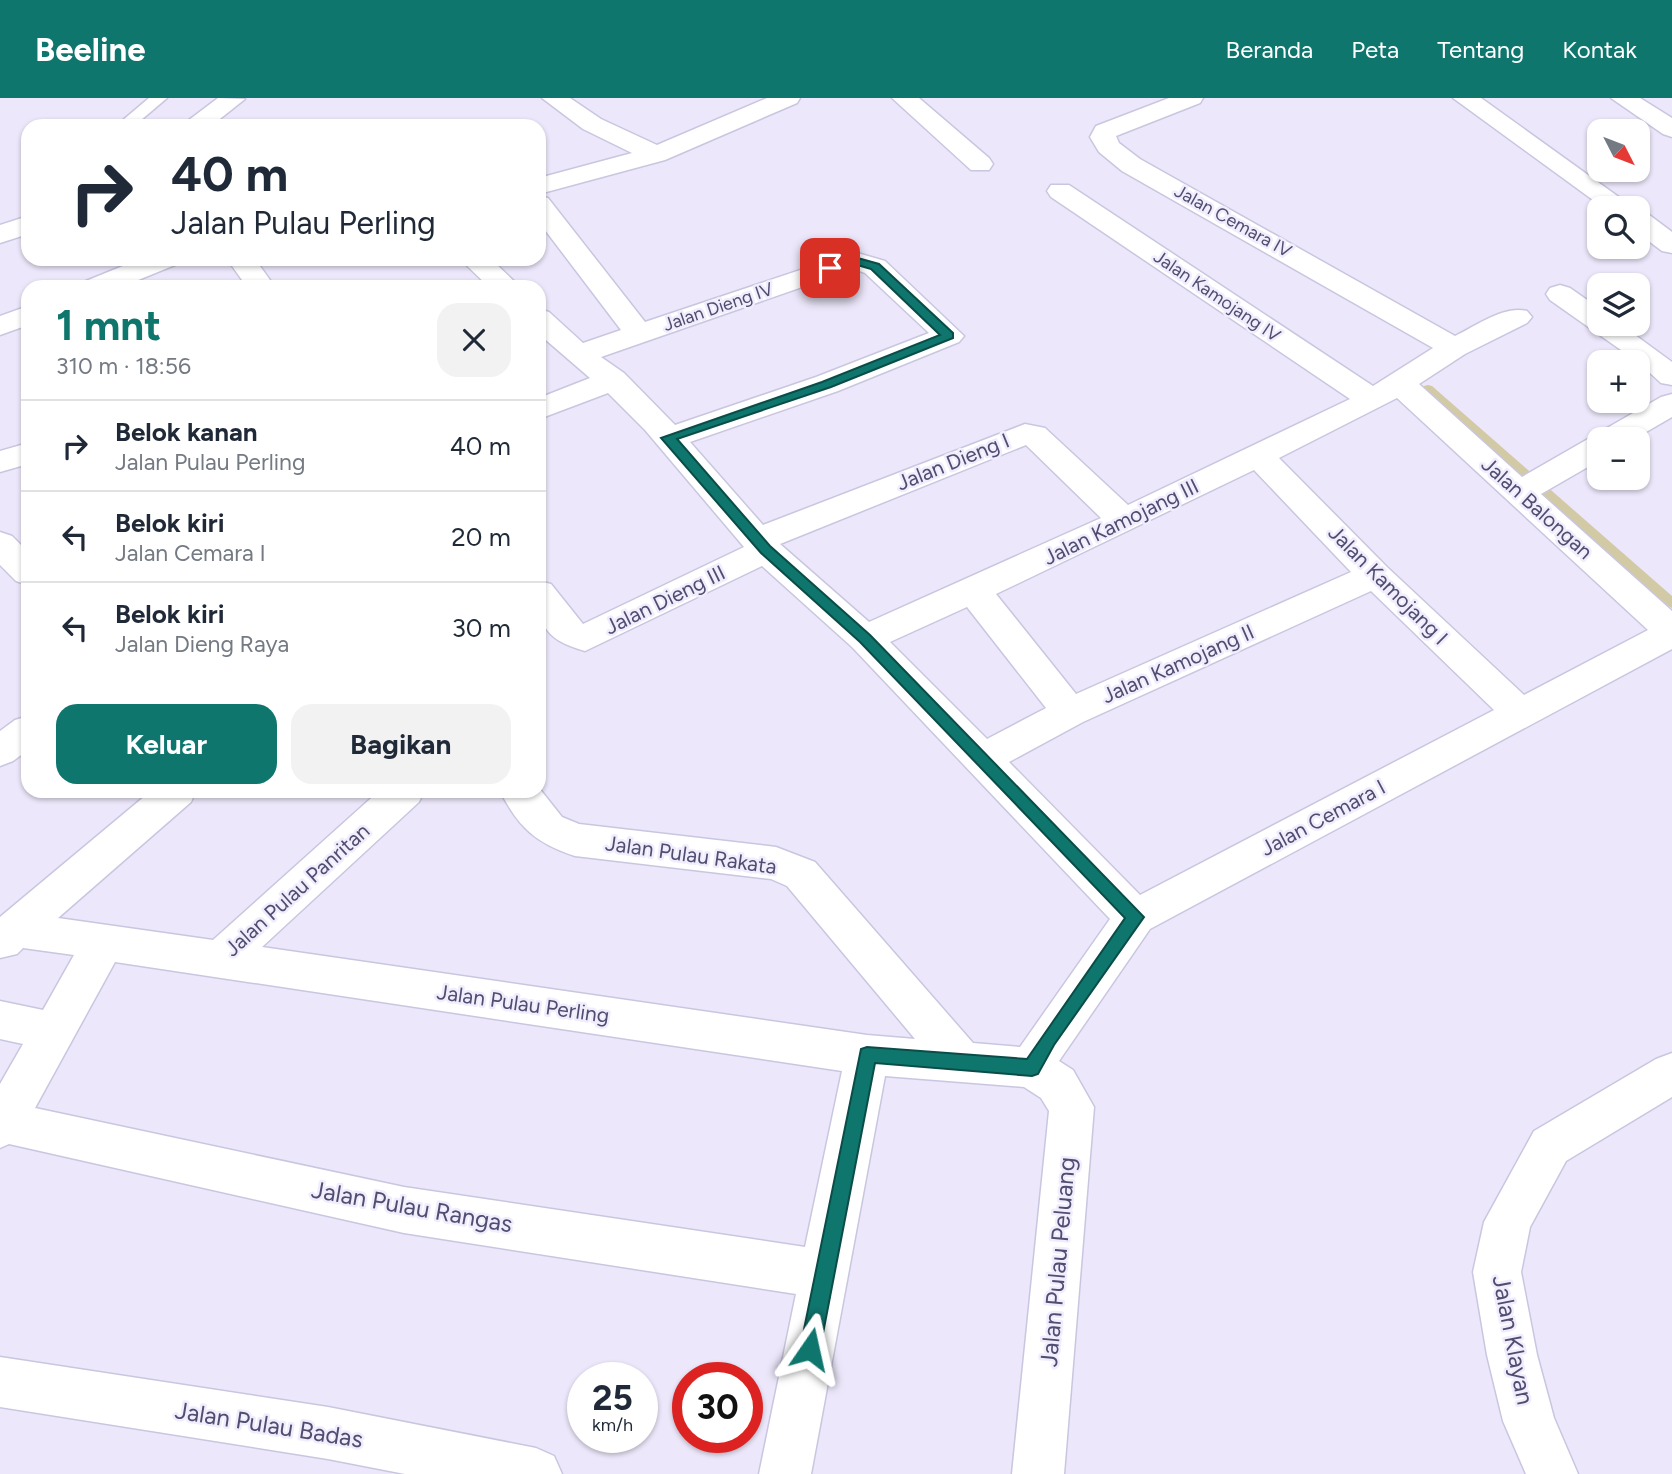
<!DOCTYPE html>
<html lang="id">
<meta charset="utf-8">
<style>
:root{--surface:#fff;--page:#f2f2f3;--text:#1f2937;--muted:#747a83;--line:#e0e1e3;--accent:#0f766e}
body{margin:0;font-family:Figtree,sans-serif;background:var(--page);color:var(--text);height:100vh;display:flex;flex-direction:column;font-size:26px;white-space:nowrap}
*{box-sizing:border-box;margin:0}
p{font-size:23px;color:var(--muted)}
.icon{flex:none;width:38px;height:38px;fill:none;stroke:currentColor;stroke-width:2;stroke-linecap:round;stroke-linejoin:round}
.map{position:relative;flex:1;overflow:hidden}
.drawer{position:absolute;left:21px;top:182px;width:525px;height:518px;display:flex;flex-direction:column;background:var(--surface);border-radius:21px;box-shadow:0 2px 5px #0004}
.drawer>*{flex:none}
.banner{position:absolute;left:21px;top:21px;width:525px;height:147px;border-radius:21px;box-shadow:0 2px 5px #0004;background:#fff;color:var(--text);overflow:hidden}
.needle{width:46px;rotate:132deg}
.controls{position:absolute;left:1587px;top:21px;display:grid;gap:14px}
.controls a{display:grid;place-items:center;width:63px;height:63px;border-radius:14px;background:var(--surface);box-shadow:0 2px 5px #0004;font-size:35px}
.speed{position:absolute;left:567px;top:1264px;display:flex;gap:14px;font-size:35px;font-weight:700;text-align:center}
.speed>*{display:grid;place-content:center;width:91px;height:91px;border-radius:50%;background:var(--surface);box-shadow:0 2px 5px #0004;line-height:1}
.speed small{font-size:18px;font-weight:400}
.speed .limit{border:10px solid #d22;background:#fff;color:#111}
.pin{position:absolute;display:grid;place-items:center;width:60px;height:60px;color:#fff;margin:-30px;border-radius:14px;box-shadow:0 4px 10px #0006}
.me{position:absolute;width:77px;margin:-38px;rotate:11deg;stroke-linejoin:round;filter:drop-shadow(0 0 5px #0008)}
.turn{display:flex;align-items:center;gap:24px;height:147px;padding:0 35px;font-size:32px}
.turn .icon{width:91px;height:91px;stroke-width:2.5}
.turn b{display:block;font-size:49px;line-height:60px}
.round{display:grid;place-items:center;flex:none;width:74px;height:74px;border-radius:21px;background:var(--page)}
.summary{display:flex;align-items:center;justify-content:space-between;height:119px;padding:0 35px}
h1{font-size:42px;font-weight:700;line-height:52px;color:var(--accent)}
.primary-button{display:flex;gap:14px;margin-top:auto;padding:14px 35px}
.primary-button a{flex:1;height:80px;border-radius:21px;background:var(--accent);color:#fff;font-size:28px;font-weight:700;line-height:80px;text-align:center}
.primary-button a+a{background:var(--page);color:var(--text)}
ul{padding:0;list-style:none}
li{display:flex;align-items:center;gap:21px;height:91px;padding:0 35px;border-top:2px solid var(--line)}
li div{flex:1}
li b{display:block;font-size:26px}
li em{font-style:normal}
header{display:flex;align-items:center;gap:42px;box-sizing:border-box;height:98px;padding:0 35px;background:var(--accent);color:#fff}
header strong{font-size:33px}
nav{display:flex;gap:38px;margin-inline-start:auto;font-size:24px}
.map>svg:first-child{display:block}
.lines{fill:none;stroke-linecap:round;stroke-linejoin:round}
.stream{fill:#d2caa5;fill-rule:evenodd}
.lane-casing{stroke:#c9c6e0;stroke-width:3}
.street-casing{stroke:#c9c6e0;stroke-width:3}
.lane{fill:#fff;fill-rule:evenodd}
.street{fill:#fff;fill-rule:evenodd}
.route{fill:#0f766e;stroke:#0a4d48;stroke-width:2}
.labels{text-anchor:middle;stroke-width:5;stroke-linejoin:round;paint-order:stroke}
.far-street-label{font-size:18px;fill:#4f4e71;stroke:#f1edfd}
.street-label{font-size:21px;fill:#4f4e71;stroke:#f1edfd}
.near-street-label{font-size:24px;fill:#4f4e71;stroke:#f1edfd}
</style>
<header>
<strong>Beeline</strong>
<nav><a>Beranda</a><a>Peta</a><a>Tentang</a><a>Kontak</a></nav>
</header>
<div class="map">
<svg width="1672" height="1376" viewBox="0 0 1672 1376">
<rect width="100%" height="100%" fill="#ece7fa"/>
<g class="lines">
<path class="stream" d="M1428,287L1432,288L1672,498V510L1668,508L1424,292V288Z"/>
<g class="lane-casing">
<path id="lane" d="M149,0H167L134,28H116Z"/>
</g>
<g class="street-casing">
<path id="street" d="M218,0L245,1L211,28H181Z
M542,0H570L601,21L657,47L767,0H800L797,5L665,62L539,96V80L632,55L583,31Z
M892,0H919L989,60L993,66L989,72H971Z
M1169,0H1203L1200,5L1116,38L1119,45L1140,61L1455,238C1476,228 1504,207 1527,213L1532,219L1527,225L1465,256L1419,286L1522,379L1661,299L1672,296V319L1634,341H1600V362L1541,396L1672,513V551L1150,831L1059,963L1073,972L1094,1009L1064,1376H1012L1049,1013L1041,1000L1024,989L885,978L811,1376H759L796,1196L404,1135L9,1046L0,1050V986L23,946L0,941V903L43,912L74,857L23,850L17,856L0,860V819L151,693H196L191,704L58,820L213,842L379,693H424L419,704L262,849L867,937L915,941L787,788L771,781L575,758C536,745 519,730 500,693H539V690L562,719L579,726L776,749L815,764L973,945L1020,949L1110,821L852,549L762,468L585,553C541,540 539,526 539,483L551,486L583,526L744,449L645,332L608,295L539,321V300L590,280L539,236V211L549,214L583,245L621,232L539,124V98L548,100L645,224L854,154L885,163L964,238L959,244L838,293L690,344L763,427L1025,326L1045,330L1128,407L1350,301L1051,99L1047,93L1051,87H1069L1373,288L1433,250L1122,73L1099,54L1090,39L1096,28ZM854,171L865,175L929,235L816,279L675,327L624,275L601,259ZM1397,300L1648,532L1524,597L1387,469L1279,360ZM1026,347L1101,420L869,524L780,446ZM1254,372L1351,474L1076,596L996,496ZM1371,493L1494,612L1140,797L1009,664L1083,624ZM967,509L1046,610L987,641L890,544ZM115,864L842,973L805,1149L404,1089L35,1010Z
M1453,0H1481L1634,110H1604Z
M1611,0H1640L1672,20V39L1663,36Z
M1638,114L1648,116L1672,134V155L1662,153L1638,135Z
M28,118V136L0,145V127Z
M140,161H179L175,167L121,189H82L86,183Z
M227,161H255L275,189H247Z
M460,161H491L520,189H489Z
M1560,187L1570,190L1600,211V226H1620L1672,264V287L1661,285L1638,264L1550,202L1546,196L1550,190Z
M28,208V227L0,237V218Z
M28,345V366L0,374V353Z
M0,434L12,438L28,454V487L16,483L0,467Z
M28,618V652L13,663L0,668V633L15,622Z
M1672,955V999L1566,1063L1530,1129L1521,1174L1537,1257L1554,1320L1578,1376H1526L1503,1323L1487,1257L1473,1174L1484,1124L1534,1033L1656,961Z
M0,1259L328,1309L536,1350L554,1358L562,1376H405L328,1361L0,1309Z"/>
</g>
<use href="#lane" class="lane"/>
<use href="#street" class="street"/>
</g>
<path class="route" d="M854,159L879,166L953,235V240L831,289L677,341L770,448L870,537L1144,819L1054,947L1038,976L1032,978L875,965L820,1251L817,1258L810,1261L803,1258L800,1251L861,951L867,949L1027,961L1125,820L860,544L761,455L661,340L822,284L940,237L871,171L854,166L830,174L825,170Z"/>
<g class="labels">
<g class="far-street-label">
<text transform="translate(1233 123) rotate(29)" y="6">Jalan Cemara IV</text>
<text transform="translate(1217 198) rotate(34)" y="6">Jalan Kamojang IV</text>
<text transform="translate(718 209) rotate(-19)" y="6">Jalan Dieng IV</text>
</g>
<g class="street-label">
<text transform="translate(953 364) rotate(-22)" y="7">Jalan Dieng I</text>
<text transform="translate(1537 410) rotate(42)" y="7">Jalan Balongan</text>
<text transform="translate(1121 424) rotate(-26)" y="7">Jalan Kamojang III</text>
<text transform="translate(1388 487) rotate(45)" y="7">Jalan Kamojang I</text>
<text transform="translate(665 502) rotate(-26)" y="7">Jalan Dieng III</text>
<text transform="translate(1178 566) rotate(-24)" y="7">Jalan Kamojang II</text>
<text transform="translate(1323 720) rotate(-28)" y="7">Jalan Cemara I</text>
<text transform="translate(691 757) rotate(8)" y="7">Jalan Pulau Rakata</text>
<text transform="translate(297 792) rotate(-42)" y="7">Jalan Pulau Panritan</text>
<text transform="translate(523 906) rotate(8)" y="7">Jalan Pulau Perling</text>
</g>
<g class="near-street-label">
<text transform="translate(412 1109) rotate(10)" y="8">Jalan Pulau Rangas</text>
<text transform="translate(1058 1164) rotate(-85)" y="8">Jalan Pulau Peluang</text>
<text transform="translate(1513 1242) rotate(79)" y="8">Jalan Klayan</text>
<text transform="translate(269 1327) rotate(9)" y="8">Jalan Pulau Badas</text>
</g>
</g>
</svg>
<div class="controls">
<a><svg class="needle" viewBox="-14 -14 28 28"><path d="M0-13l5 13h-10z" fill="#e53935"/><path d="M0 13l5-13h-10z" fill="#747a83"/></svg></a>
<a><svg class="icon" aria-label="search" viewBox="0 0 24 24"><circle cx="10" cy="10" r="6"/><path d="M15 15l6 6"/></svg></a>
<a><svg class="icon" aria-label="layers" viewBox="0 0 24 24"><path d="M12 4l9 5-9 5-9-5zM3 14l9 5 9-5"/></svg></a>
<a>+</a>
<a>−</a>
</div>
<div class="speed"><div>25<small>km/h</small></div><div class="limit">30</div></div>
<div class="pin" style="left:830px;top:170px;background:#d93025"><svg class="icon" aria-label="arrive" viewBox="0 0 24 24"><path d="M6 21V4h12l-3 4 3 4H6"/></svg></div>
<svg class="me" style="left:810px;top:1251px" viewBox="-20 -20 40 40"><path d="M0-17L14 15 0 8-14 15z" fill="#0f766e" stroke="#fff" stroke-width="4"/></svg>
<div class="banner">
<div class="turn"><svg class="icon" aria-label="right" viewBox="0 0 24 24"><path d="M7 20v-9h11M14 6l5 5-5 5"/></svg><div><b>40 m</b>Jalan Pulau Perling</div></div>
</div>
<section class="drawer">
<div class="summary"><div><h1>1 mnt</h1><p>310 m · 18:56</p></div><a class="round"><svg class="icon" aria-label="close" viewBox="0 0 24 24"><path d="M6 6l12 12M18 6L6 18"/></svg></a></div>
<ul>
<li><svg class="icon" aria-label="right" viewBox="0 0 24 24"><path d="M7 20v-9h11M14 6l5 5-5 5"/></svg><div><b>Belok kanan</b><p>Jalan Pulau Perling</p></div><em>40 m</em></li>
<li><svg class="icon" aria-label="left" viewBox="0 0 24 24"><path d="M17 20v-9H6M10 6l-5 5 5 5"/></svg><div><b>Belok kiri</b><p>Jalan Cemara I</p></div><em>20 m</em></li>
<li><svg class="icon" aria-label="left" viewBox="0 0 24 24"><path d="M17 20v-9H6M10 6l-5 5 5 5"/></svg><div><b>Belok kiri</b><p>Jalan Dieng Raya</p></div><em>30 m</em></li>
</ul>
<div class="primary-button"><a>Keluar</a><a>Bagikan</a></div>
</section>
</div>
